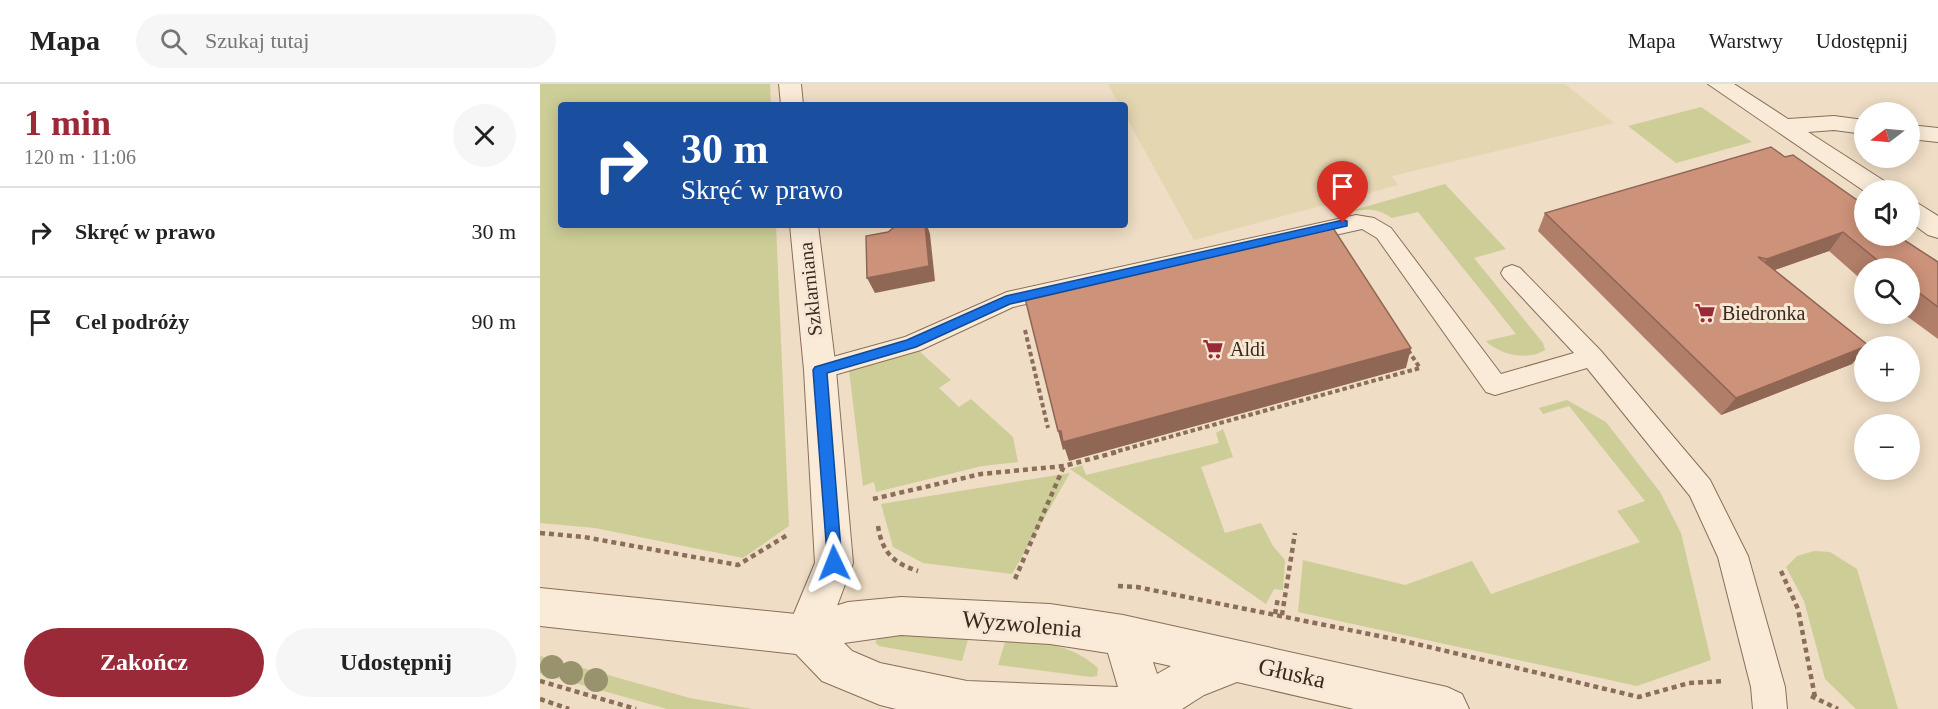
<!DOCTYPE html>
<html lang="pl">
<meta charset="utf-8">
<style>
:root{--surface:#fff;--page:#f6f6f6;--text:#222;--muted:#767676;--line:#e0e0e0;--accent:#9a2a38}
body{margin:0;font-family:Georgia,serif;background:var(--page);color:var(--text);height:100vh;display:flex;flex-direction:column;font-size:22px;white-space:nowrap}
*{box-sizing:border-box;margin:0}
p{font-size:20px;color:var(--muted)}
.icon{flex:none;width:33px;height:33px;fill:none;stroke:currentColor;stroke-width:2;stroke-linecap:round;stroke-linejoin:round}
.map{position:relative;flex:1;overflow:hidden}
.details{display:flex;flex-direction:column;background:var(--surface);width:540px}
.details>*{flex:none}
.guide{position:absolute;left:18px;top:18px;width:570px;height:126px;border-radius:6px;box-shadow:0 3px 15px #0003;background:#1a4fa0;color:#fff;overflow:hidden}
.needle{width:39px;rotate:254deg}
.fabs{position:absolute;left:1314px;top:18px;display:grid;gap:12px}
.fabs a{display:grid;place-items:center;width:66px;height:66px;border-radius:50%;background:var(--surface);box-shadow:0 3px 15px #0003;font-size:30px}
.pin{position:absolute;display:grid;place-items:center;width:51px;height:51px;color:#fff;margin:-62px -26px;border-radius:50% 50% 50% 0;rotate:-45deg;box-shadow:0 0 6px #0007}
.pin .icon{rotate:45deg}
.me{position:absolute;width:66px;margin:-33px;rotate:358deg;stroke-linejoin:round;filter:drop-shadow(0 0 4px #0008)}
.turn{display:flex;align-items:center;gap:21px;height:126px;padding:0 24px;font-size:27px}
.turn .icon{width:78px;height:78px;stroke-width:2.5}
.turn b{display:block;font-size:42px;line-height:51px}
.round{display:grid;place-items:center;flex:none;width:63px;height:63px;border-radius:32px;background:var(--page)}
.headline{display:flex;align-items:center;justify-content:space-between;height:102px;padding:0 24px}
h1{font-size:36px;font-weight:600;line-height:45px;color:var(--accent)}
.button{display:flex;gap:12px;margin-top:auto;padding:12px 24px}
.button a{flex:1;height:69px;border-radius:36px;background:var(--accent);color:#fff;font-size:24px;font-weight:600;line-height:69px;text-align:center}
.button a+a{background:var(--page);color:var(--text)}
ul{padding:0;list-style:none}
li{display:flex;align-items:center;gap:18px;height:90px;padding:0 24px;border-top:2px solid var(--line)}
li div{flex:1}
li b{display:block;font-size:22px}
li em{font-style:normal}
header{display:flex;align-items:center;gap:36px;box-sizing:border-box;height:84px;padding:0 30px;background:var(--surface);border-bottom:2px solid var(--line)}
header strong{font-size:28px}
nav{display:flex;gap:33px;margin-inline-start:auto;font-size:21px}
.search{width:420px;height:54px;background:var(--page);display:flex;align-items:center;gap:15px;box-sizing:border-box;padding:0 21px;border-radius:33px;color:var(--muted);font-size:22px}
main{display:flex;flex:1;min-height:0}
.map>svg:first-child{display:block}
.farmland{fill:#e5d6b2}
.green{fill:#cdcd98}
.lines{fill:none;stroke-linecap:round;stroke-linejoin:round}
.service-casing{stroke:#8a6e5a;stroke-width:2}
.minor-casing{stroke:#8a6e5a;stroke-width:2}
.tertiary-casing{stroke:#8a6e5a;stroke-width:2}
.path-far1{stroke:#8a6e5a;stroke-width:4;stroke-dasharray:4.5 3;stroke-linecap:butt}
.path{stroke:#8a6e5a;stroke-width:4.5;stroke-dasharray:5 4;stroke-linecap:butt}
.service{fill:#f9ebd8;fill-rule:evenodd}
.minor{fill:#f9ebd8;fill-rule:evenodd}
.tertiary{fill:#f9ebd8;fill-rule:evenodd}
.tree{fill:#98936d}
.wall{fill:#b07e69}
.shaded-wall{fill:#906655}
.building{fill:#cd927a;stroke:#906655;stroke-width:1.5}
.route{fill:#1a73e8;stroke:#114b97;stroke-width:1.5}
.labels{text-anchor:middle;stroke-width:6;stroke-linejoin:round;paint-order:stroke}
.street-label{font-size:20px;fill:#3a281f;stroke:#f6e8d4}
.poi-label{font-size:20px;fill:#3a281f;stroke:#f6e8d4;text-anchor:start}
.near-street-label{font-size:24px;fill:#3a281f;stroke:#f6e8d4}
</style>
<header>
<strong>Mapa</strong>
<div class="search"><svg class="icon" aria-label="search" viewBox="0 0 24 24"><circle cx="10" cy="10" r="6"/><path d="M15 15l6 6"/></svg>Szukaj tutaj</div>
<nav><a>Mapa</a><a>Warstwy</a><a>Udostępnij</a></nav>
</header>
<main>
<section class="details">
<div class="headline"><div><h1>1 min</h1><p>120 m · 11:06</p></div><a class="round"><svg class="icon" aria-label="close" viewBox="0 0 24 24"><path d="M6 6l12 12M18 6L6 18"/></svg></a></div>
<ul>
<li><svg class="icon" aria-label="right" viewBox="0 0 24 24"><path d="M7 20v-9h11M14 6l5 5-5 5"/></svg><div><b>Skręć w prawo</b></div><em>30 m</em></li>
<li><svg class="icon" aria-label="arrive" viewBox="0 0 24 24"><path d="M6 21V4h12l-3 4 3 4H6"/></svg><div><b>Cel podróży</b></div><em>90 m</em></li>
</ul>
<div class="button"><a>Zakończ</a><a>Udostępnij</a></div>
</section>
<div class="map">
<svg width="1398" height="625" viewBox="0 0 1398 625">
<rect width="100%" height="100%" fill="#efddc5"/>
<path class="farmland" d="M568,0H1025L1074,39L852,92L858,101L654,156L585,31V21H579Z"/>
<path class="green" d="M0,0H230L231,21H21V141H236L249,442L203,474L55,444L0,439Z
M1161,23L1212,58L1136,79L1088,42Z
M905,100L966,165L934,174L1003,259L1005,266C989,277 959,271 946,257L976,250L878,128L852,134C837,123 825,125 807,128Z
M378,266L411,296L399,304L419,323L431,315L473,353L478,378L442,382L336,408L334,398L323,402L309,286Z
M1027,316L1066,338L1120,408L1141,449L1171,576L1097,602L758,528L763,476L865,501L932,477L951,510L1100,458L1077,427L1105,417L1029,322L1003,330L999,324Z
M683,345L693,373L661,383L685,449L721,439L733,462L745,476L743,506L734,505L726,520L530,385L542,381L546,391L679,359L676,349Z
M530,389L472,490L383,479L353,463L341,420Z
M1274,467L1290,468L1317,485L1358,625H1316L1285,595L1264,517L1246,483L1257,472Z
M341,551L429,552L422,577L339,562L335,558Z
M466,555C501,558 531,560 558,584L557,592L551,593L458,581Z
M0,572L150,614L213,625H127L0,589Z"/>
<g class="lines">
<g class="service-casing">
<path id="service" d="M816,131L834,134L851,144L961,290L1034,269L964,194L961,189L964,184L972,181L980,184L1061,267L1170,396L1208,472L1245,603L1247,625H1213L1211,603L1178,473L1150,412L1047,284L955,311L946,308L837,154L822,145L473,223L381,266L280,295L271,293L268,286L271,279L365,253L467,208Z"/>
</g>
<g class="minor-casing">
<path id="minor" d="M239,0H261L263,21H241Z
M1168,0H1194L1248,35L1294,32L1324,36V50L1294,46L1268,48L1349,100L1353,106L1324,107Z
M1370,41L1398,44V58L1370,55Z
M1370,118L1379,120L1398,132V154L1388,151L1370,138Z
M250,141H278L296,286L313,479L281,565L266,571L251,565L245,551L275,479L264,286Z"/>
</g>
<g class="tertiary-casing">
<path id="tertiary" d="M0,504L266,531L308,518L361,513L510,520L583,531L907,603L922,610L929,625H814L697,598L664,611L642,625H356L340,621L282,597L256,570L0,542ZM361,551L510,560L568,569L578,603L427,597L340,579L312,567L304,559ZM613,578L631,582L617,590Z"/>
</g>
<path class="path-far1" d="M485,246L508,344
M571,369L880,284L868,266"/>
<path class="path" d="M333,415L441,390L524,382L577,368
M338,442C342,468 353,479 378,487
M0,449L44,453L198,481L249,450
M1241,487L1258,525L1275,613
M475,495L524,382
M578,502L597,503L864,557L1099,613L1149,599L1184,597
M735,530L738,514
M742,531L755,449
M0,597L96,625
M1271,612L1298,625
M0,615L29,625"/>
<use href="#service" class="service"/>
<use href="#minor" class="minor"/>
<use href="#tertiary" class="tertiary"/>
</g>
<g class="tree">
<circle cx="12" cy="583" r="12"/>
<circle cx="31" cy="589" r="12"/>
<circle cx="56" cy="596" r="12"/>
</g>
<path class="wall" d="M1323,126L1324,152L1398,178V255L1364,230H1370V184H1324V198L1289,167L1235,186L1328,262L1312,280L1181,331L998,147L1005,129Z"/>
<path class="shaded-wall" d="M385,141H387L390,150L395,197L335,209L327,194Z
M1303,148L1289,167L1214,193L1227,175Z
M1324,263V266L1312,280L1181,331L1196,314Z
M871,264L866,284L529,377L525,365L523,366L518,347Z"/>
<path class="building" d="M1231,63L1245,73L1253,71L1324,121V122L1320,124L1324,128V152H1358L1398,178V223L1374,205L1370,204V184H1347L1303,148L1227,175L1218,173L1329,262H1324V263L1196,314L1005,129Z
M357,141H385L389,182L327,194L326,152L348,148Z
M793,144L871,264L523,358L521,347H518L485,214Z"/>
<path class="route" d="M803,136L807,137V142L470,220L376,263L287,289L302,479L299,484L294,486L288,484L273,286L275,283L367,256L466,212Z"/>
<defs>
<g id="supermarket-bare" transform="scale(1.62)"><path d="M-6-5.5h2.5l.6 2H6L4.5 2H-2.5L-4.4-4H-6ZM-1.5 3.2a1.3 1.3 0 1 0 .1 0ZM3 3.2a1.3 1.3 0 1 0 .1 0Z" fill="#9a2a38" stroke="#f6e8d4" stroke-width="2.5" paint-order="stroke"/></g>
</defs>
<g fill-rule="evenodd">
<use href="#supermarket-bare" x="1165" y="229"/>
<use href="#supermarket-bare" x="673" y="265"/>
</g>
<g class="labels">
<g class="street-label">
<text transform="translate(270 205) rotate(-96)" y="7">Szklarniana</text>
</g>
<g class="poi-label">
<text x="1182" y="236">Biedronka</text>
<text x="690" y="272">Aldi</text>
</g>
<g class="near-street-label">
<text transform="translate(482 540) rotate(5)" y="8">Wyzwolenia</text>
<text transform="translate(752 589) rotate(13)" y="8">Głuska</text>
</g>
</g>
</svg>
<div class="fabs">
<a><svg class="needle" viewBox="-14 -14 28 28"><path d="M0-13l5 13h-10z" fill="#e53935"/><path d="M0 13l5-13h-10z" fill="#767676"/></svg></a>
<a><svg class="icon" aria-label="sound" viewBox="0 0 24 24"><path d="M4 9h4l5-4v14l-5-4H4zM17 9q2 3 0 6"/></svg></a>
<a><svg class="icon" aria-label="search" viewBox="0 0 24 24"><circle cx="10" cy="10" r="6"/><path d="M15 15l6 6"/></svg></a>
<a>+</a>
<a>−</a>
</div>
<div class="pin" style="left:803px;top:139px;background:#d93025"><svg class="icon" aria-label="arrive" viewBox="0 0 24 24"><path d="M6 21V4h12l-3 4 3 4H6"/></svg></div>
<svg class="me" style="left:294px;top:479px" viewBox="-20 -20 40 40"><path d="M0-17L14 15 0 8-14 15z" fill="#1a73e8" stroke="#fff" stroke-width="4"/></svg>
<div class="guide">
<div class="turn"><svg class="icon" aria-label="right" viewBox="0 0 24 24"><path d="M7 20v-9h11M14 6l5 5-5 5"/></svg><div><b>30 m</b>Skręć w prawo</div></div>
</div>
</div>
</main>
